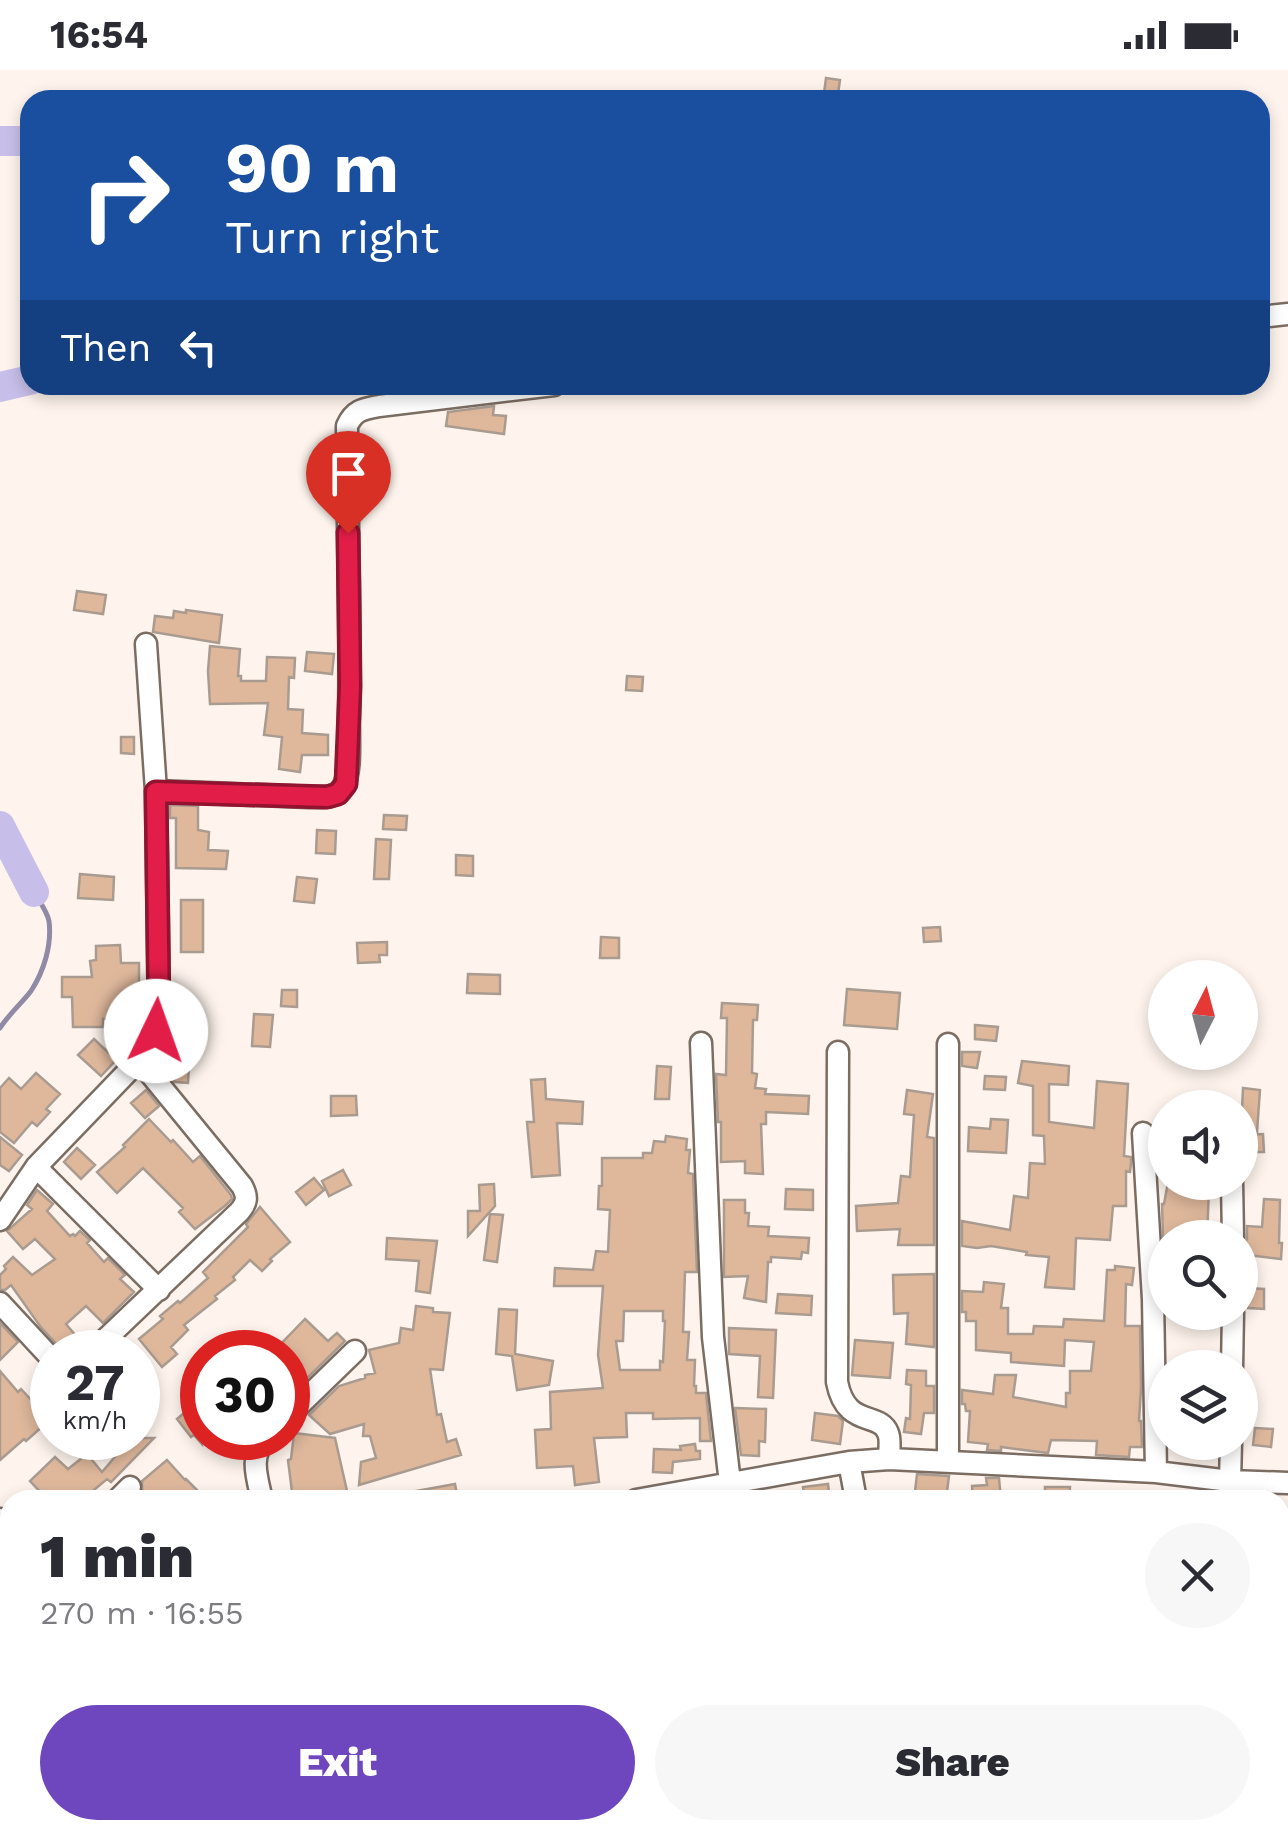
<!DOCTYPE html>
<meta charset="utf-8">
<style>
:root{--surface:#fff;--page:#f7f7f7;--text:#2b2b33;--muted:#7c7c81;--accent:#6e47bf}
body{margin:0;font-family:"Work Sans",sans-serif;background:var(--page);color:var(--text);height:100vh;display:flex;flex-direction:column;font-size:38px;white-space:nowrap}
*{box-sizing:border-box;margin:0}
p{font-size:32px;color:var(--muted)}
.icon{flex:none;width:55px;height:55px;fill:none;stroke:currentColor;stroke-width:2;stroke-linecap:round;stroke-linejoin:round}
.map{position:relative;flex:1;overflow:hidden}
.drawer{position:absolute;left:0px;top:1420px;width:1290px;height:350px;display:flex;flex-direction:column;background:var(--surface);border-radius:30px 30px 0 0;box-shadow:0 5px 15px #0003}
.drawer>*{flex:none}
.guide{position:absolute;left:20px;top:20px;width:1250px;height:305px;border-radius:30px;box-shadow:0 5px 15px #0003;background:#1a4fa0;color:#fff;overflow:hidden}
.needle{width:65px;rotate:6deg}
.tools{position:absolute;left:1148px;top:890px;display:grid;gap:20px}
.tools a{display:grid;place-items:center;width:110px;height:110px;border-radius:50%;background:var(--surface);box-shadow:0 5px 15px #0003;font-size:50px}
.speed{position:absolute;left:30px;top:1260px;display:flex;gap:20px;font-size:50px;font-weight:700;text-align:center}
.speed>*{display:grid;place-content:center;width:130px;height:130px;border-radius:50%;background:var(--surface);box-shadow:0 5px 15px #0003;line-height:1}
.speed small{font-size:25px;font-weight:400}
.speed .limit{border:15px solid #d22;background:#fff;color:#111}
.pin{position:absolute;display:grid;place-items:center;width:85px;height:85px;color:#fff;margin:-102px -42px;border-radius:50% 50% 50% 0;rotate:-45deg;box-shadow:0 0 10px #0007}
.pin .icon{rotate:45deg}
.me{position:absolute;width:110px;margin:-55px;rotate:3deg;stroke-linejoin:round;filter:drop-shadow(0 0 8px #0008)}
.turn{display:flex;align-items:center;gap:35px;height:210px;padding:0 40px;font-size:45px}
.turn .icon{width:130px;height:130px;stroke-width:2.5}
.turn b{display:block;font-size:70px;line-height:85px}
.then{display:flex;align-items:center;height:95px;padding:0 40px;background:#0003;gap:20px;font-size:38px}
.round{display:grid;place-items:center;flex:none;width:105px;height:105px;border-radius:52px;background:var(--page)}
.head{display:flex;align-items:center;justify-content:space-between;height:170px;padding:0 40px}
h1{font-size:60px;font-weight:800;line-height:75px}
.primary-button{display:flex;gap:20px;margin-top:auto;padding:20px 40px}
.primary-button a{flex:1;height:115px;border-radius:60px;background:var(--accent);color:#fff;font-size:40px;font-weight:800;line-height:115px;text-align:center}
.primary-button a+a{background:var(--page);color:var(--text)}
.status{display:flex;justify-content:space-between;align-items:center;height:70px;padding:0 50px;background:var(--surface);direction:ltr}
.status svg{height:28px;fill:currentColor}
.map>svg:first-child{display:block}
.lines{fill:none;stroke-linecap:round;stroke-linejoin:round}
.stream{stroke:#918aa6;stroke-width:5}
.river{stroke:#c7bfe9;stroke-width:30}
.building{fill:#dfb89c;stroke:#aa9b90;stroke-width:2.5;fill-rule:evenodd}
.minor-casing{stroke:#7c6d63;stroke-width:25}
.minor{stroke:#fff;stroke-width:20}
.route-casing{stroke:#92132f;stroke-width:25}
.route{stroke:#e11d48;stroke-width:18}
</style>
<div class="status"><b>16:54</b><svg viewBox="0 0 49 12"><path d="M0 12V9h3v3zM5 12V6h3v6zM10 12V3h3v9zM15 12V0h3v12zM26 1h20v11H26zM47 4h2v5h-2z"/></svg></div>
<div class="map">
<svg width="1288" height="1770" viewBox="0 0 1288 1770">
<rect width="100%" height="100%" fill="#fef4ed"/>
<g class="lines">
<path class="stream" d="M0,958C9,944 21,934 31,921C44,901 52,875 49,851C47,841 39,831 34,822"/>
<path class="river" d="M0,71H30
M0,317L30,310
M0,756L34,822"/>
</g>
<path class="building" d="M826,8L840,10L838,24L824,23Z
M494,336L493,345L506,346L504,364L446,356L448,342Z
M77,521L106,525L103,544L74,540Z
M186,540L222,545L219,573L153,562L155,546L173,548L174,541L186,543Z
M210,576L240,579L238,606H241V611H266L267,587L295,588L294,608L289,607L288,639L303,640L302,663L328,665V685H302L300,702L279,699L282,667L264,665L268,633L210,634L208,601Z
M307,582L334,584L332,604L305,601Z
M627,606L643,607L642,621L626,620Z
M121,667H134V684L121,683Z
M170,735L198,736V760L209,762L208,780L228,781L226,799L176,798V748H170Z
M384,745L407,746L406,760L383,759Z
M317,760L336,761L335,784L316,783Z
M376,769L391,770L389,809H374Z
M456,785L473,786V806L456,805Z
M80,804L114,807L113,830L78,828Z
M297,807L317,809L314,833L294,831Z
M181,830H203V882H181Z
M940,857L941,871L924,872L923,858Z
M601,867L619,868V888H600Z
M387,872V885H379L380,892L358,893L357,873Z
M120,875L121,893H139V924H143L144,946L103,949V957H73L72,927H62V907H92L90,891L96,890V876Z
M468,904L500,905V924L467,923Z
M847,919L900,923L897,959L844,955Z
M282,920H297V937L281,936Z
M722,933L758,935L757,950H753L752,1003L757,1004L755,1018L766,1019L765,1024L809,1026L808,1044L766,1042V1054H761L763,1104L745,1103V1091L721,1092V1052H718L716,1004L726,1005L727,948H721Z
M254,944L273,945L270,977L252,976Z
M975,955L998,957L996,971L975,969Z
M174,960L198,962L197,978H194L193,995H189L188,1013L175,1012L170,1007Z
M94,969L116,990L101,1006L78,985Z
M962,982H980L977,998L962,996Z
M1022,991L1069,996L1068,1015L1049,1014V1052L1094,1058L1097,1011L1128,1014L1124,1086L1131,1087V1093L1130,1102L1126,1101V1136H1113L1110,1170L1076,1168L1074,1219L1045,1217L1049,1187L1026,1185L1027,1182L991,1176L977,1178L962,1176V1151L1010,1160L1014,1126L1028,1128L1030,1093L1045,1094L1044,1066L1033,1065V1016L1018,1013Z
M657,996L671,997L669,1029H655Z
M36,1003L60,1024L46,1039L50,1042L37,1056L32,1052L14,1073L0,1062V1018L9,1008L21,1019Z
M985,1006L1006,1007L1005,1020L984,1019Z
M545,1009L546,1029L583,1032L582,1054L557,1053L560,1105L532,1107L527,1052H534L531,1010Z
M1243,1018L1260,1020L1257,1062L1241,1061Z
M146,1020L159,1036L145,1048L131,1033Z
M907,1020L933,1024L927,1067L934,1068V1175H898L900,1159L857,1161L856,1136L898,1133L901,1106L910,1107L914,1045L904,1044Z
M331,1026H356L357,1045L331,1046Z
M149,1049L171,1072L173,1070L193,1092L200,1086L231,1125L232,1129L226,1135L195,1159L179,1142L183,1138L143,1098L117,1123L97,1102L125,1077L123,1075Z
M991,1049L1008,1050L1006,1083L968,1081L969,1057L990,1059Z
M1263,1064L1264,1082H1245V1065Z
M666,1066L687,1069L686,1080H690L688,1103L693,1104L697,1202H685L683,1262H689L687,1290H695L694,1316H696V1323H706L711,1371H700V1348L653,1349V1343H626L627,1367L594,1368L599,1412L575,1415L573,1396L537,1398L535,1360L551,1359L550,1322L603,1318L598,1285L603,1216H554L555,1198L593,1200L596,1181L608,1182L610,1140L598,1139L599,1116H602V1088H643V1083H652L654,1071L665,1072ZM624,1241H663V1251H665L663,1292L660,1291V1300H620L616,1271H623Z
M0,1067L22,1085L9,1101L0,1095Z
M77,1078L95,1095L81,1109L64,1092Z
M343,1100L351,1115L329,1126L322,1111Z
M314,1108L324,1120L306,1135L296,1122Z
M1168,1112H1201L1200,1117L1209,1118L1207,1168H1163L1162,1134H1164Z
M494,1114L495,1136L468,1166V1141H480L479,1115Z
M786,1119L813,1120V1140L785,1139Z
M37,1120L53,1134L47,1141L70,1166L73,1164L75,1166L80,1161L90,1170L87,1173L104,1192L108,1188L125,1205L120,1209L134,1222L103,1253L86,1236L66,1254L77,1267L62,1280L40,1256L11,1215L5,1220H0V1205L6,1199L4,1196L13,1187L32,1205L55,1189L35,1169L23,1179L7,1161L32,1139L27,1135Z
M1264,1129L1280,1130L1279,1173H1282L1281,1189L1240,1184L1247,1169V1156L1262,1157Z
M724,1130H745V1143H749L748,1156L769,1157L768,1166L809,1168L808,1183L802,1182L801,1189L771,1187V1192H768L766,1232L744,1228L748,1206L724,1207Z
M260,1137L290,1172L270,1189L272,1191L262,1201L250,1190L233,1207L235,1210L215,1226L217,1229L184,1255L188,1260L171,1277L177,1284L162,1297L139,1269L163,1249L160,1246L178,1231L180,1233L208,1208L203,1202L248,1157L246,1154Z
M490,1144L503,1145L497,1192L484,1190Z
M387,1168L437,1171L430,1223L416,1221L419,1191L386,1189Z
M1115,1196L1134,1198L1132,1215L1126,1214L1125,1256H1140L1141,1319L1139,1351H1141L1142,1377H1130L1129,1387L1096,1385L1097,1371L1051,1370L1048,1383L1001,1377V1381L987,1380L988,1374L968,1372L970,1341H966L965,1334H962V1320L993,1324L995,1305H1016L1013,1327L1066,1337V1323H1070V1301H1091L1094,1272L1065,1270L1064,1296L1011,1292V1283L976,1280V1251H966V1242H962V1221L983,1222L984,1212L1004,1214L1001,1238H1008V1264H1033L1034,1256L1063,1257L1064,1249L1104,1251L1107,1200H1115Z
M934,1204V1277L906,1274L908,1243L894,1244L893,1205Z
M1248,1218L1264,1219V1239L1248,1238Z
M778,1224L812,1226L811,1245L776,1243Z
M416,1236L433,1238V1242L450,1243L443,1300L430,1299L437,1345L441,1344L447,1372L456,1369L461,1385L359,1415L361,1392L376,1388L370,1366H363L364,1354L330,1364L309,1345L339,1316L365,1308V1305L375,1303L369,1280L399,1273L401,1258L413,1260Z
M499,1239L517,1240L515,1284L553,1291L549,1315L517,1320L512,1286L496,1284Z
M305,1249L328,1271L337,1263L345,1271L288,1327V1282H273Z
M0,1253L18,1272L0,1290Z
M729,1258L776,1260L773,1328L758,1327L760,1286L729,1284Z
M855,1270L893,1273L890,1308L852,1305Z
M907,1300L926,1301V1316H934V1343H924L921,1364L904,1362L906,1348L910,1349L911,1315L906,1314Z
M0,1301L18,1322L21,1319L34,1333L37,1329L45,1337L52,1330V1348L26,1371L24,1369L0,1390Z
M202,1328V1374L194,1365L191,1367L177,1349Z
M735,1338L766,1339L765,1372L759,1371V1386L741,1385Z
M815,1343L838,1346L843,1351L840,1374L812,1370Z
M1255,1358L1273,1359L1271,1377L1253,1375Z
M294,1363L335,1368L347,1421L322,1427V1430H293L288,1390L291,1389Z
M133,1368H154L111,1412L107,1409L82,1430H48L30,1411L55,1387L68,1399L87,1384L102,1402L119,1382L117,1380Z
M695,1374L696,1381H700V1389L673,1392L672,1403L653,1402L654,1379L681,1380L680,1376Z
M167,1390L185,1410L186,1409L207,1430H147L142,1423V1411Z
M917,1404L949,1406L946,1430H914Z
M986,1408H999L1001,1430H973L972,1416L987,1415Z
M455,1414L458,1430H405V1423Z
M828,1414L830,1430H805L803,1417Z
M1045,1417H1070L1069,1430H1045Z
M1210,1422L1242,1425L1243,1430H1204L1203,1424Z"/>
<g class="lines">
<g class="minor-casing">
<path id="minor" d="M1260,247L1288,244
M156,721L309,727C322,727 336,729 343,717C352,701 348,666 349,648C351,551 347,454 347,356C354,340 363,339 379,336L554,315
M701,973L713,1267L730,1413
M838,982L837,1312C846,1359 880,1341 888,1363C891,1369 889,1382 889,1389
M1143,1063L1153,1229L1156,1402
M36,1097L159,1220
M1232,1112L1233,1168
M0,1150L36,1097L139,990L150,974L159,945L156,721L146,574
M0,1233L52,1289
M92,1282L239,1142C247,1133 248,1127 242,1116L139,990
M1232,1298L1233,1242
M288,1346L355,1281
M849,1392L856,1430
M948,1392V974
M1230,1411L1231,1372
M117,1430L130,1417
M262,1430C257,1407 249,1386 266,1368
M636,1430L849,1392L889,1389L1156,1402L1230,1411L1288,1413
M0,1449L10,1459
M1280,1506L1288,1505
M0,1549L10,1538
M0,1692L10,1737
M15,1760L18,1770
M622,1760L623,1770
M1215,1760L1217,1770
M902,1770L954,1760"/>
</g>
<use href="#minor" class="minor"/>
</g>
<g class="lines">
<g class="route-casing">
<path id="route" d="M156,961L159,945L156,722L327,727L338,724L346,714L350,616L348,463"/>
</g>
<use href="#route" class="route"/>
</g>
</svg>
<div class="tools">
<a><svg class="needle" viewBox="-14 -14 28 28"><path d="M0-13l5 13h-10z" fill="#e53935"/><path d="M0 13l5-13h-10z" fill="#7c7c81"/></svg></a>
<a><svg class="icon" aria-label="sound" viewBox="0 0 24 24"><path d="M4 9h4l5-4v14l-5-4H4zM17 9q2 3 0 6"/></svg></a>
<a><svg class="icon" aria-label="search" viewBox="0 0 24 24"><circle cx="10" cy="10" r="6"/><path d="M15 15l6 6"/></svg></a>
<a><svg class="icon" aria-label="layers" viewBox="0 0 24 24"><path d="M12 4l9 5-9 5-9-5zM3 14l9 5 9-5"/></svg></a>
</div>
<div class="speed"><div>27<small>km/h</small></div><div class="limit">30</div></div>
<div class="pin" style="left:348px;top:463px;background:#d93025"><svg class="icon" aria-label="arrive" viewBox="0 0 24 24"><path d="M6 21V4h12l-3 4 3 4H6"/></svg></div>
<svg class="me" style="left:156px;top:961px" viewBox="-20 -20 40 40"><circle r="19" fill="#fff"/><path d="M0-13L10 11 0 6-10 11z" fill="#e11d48"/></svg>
<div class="guide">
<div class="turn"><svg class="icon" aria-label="right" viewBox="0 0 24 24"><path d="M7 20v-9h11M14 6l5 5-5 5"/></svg><div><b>90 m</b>Turn right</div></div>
<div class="then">Then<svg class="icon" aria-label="left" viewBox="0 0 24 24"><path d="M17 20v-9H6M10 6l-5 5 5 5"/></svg></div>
</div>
<section class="drawer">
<div class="head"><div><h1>1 min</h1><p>270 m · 16:55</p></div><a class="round"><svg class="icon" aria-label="close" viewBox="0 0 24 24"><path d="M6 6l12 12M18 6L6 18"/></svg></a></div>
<div class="primary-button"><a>Exit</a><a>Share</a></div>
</section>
</div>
